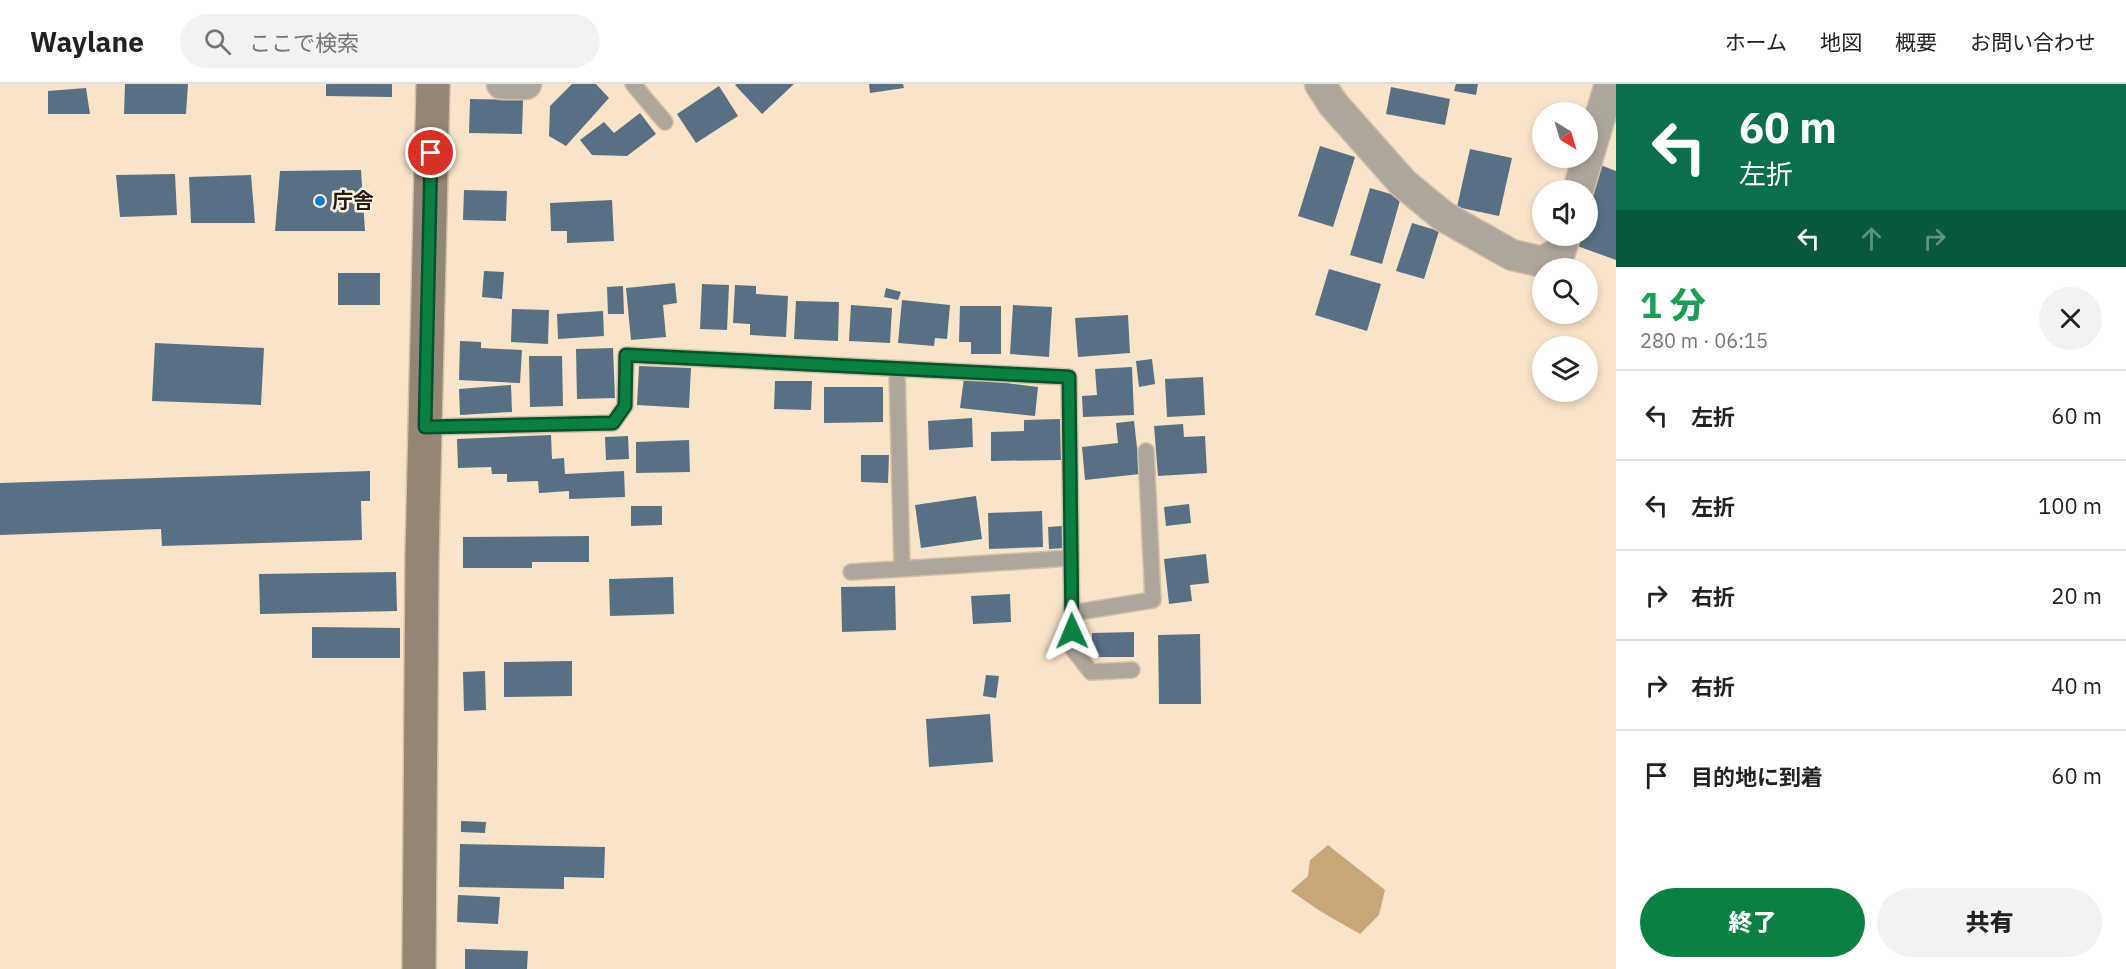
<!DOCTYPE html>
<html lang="ja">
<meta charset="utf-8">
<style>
:root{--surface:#fff;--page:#f2f2f2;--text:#222;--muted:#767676;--line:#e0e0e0;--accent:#0b8043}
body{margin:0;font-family:"IBM Plex Sans","Noto Sans JP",sans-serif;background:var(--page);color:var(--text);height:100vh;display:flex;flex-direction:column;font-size:22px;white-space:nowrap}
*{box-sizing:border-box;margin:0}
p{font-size:20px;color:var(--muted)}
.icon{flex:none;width:33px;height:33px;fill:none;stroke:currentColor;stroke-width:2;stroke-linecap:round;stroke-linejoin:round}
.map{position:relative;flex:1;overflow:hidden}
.details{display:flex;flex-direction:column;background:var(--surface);width:510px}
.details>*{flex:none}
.top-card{background:#0b6e4f;color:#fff;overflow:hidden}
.needle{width:39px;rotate:142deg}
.fabs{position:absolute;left:1532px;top:18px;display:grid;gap:12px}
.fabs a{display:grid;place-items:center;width:66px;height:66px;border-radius:50%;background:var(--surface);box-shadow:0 3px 9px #0003;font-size:30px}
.pin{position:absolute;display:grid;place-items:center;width:51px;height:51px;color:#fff;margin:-26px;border:3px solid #fff;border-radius:50%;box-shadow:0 2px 6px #0007}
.me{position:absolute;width:66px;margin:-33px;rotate:359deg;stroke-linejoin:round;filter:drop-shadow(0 0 4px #0008)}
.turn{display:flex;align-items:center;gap:21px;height:126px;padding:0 24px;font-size:27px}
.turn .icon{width:78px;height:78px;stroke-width:2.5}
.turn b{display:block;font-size:42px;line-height:51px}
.lanes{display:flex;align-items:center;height:57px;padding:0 24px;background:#0003;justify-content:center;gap:30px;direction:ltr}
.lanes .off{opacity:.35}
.round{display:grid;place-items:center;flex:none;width:63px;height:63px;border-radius:32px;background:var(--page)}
.summary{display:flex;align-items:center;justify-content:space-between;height:102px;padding:0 24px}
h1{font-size:36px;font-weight:800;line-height:45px;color:#1e9e55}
.cta{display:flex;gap:12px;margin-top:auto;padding:12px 24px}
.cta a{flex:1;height:69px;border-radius:36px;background:var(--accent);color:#fff;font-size:24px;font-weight:800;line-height:69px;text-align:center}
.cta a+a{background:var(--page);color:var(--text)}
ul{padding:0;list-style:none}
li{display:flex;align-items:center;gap:18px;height:90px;padding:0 24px;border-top:2px solid var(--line)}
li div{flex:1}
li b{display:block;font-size:22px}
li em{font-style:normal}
header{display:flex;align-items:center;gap:36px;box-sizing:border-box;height:84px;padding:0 30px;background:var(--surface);border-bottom:2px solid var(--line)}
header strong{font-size:28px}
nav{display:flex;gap:33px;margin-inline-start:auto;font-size:21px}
.search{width:420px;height:54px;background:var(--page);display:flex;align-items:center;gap:15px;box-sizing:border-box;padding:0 21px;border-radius:33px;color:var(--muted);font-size:22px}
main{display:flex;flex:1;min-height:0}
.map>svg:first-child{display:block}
.water{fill:#c9a677}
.building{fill:#596f84}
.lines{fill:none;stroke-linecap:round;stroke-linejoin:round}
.lane-casing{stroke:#d2c0a8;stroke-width:18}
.street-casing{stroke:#d2c0a8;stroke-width:33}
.secondary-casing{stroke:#d2c0a8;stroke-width:36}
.lane{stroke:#afa69b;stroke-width:15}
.street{stroke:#afa69b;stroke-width:30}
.secondary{stroke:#938676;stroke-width:33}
.route-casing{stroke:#07532c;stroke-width:15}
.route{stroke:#0b8043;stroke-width:10}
.poi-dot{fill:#137ec8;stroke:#fff2e2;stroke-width:2}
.labels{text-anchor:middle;stroke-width:5;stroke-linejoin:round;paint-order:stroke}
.poi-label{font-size:21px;font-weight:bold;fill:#231c12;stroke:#fff2e2;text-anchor:start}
</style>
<header>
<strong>Waylane</strong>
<div class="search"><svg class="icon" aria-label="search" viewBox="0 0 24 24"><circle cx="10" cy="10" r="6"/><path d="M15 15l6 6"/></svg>ここで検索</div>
<nav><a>ホーム</a><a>地図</a><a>概要</a><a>お問い合わせ</a></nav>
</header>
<main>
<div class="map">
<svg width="1616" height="885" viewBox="0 0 1616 885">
<rect width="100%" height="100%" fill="#f8e4c9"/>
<path class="water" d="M1328,761L1385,806L1379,831L1360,850L1320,827L1291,807L1308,792L1310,776Z"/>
<path class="building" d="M125,0H188L186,30H124Z
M326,0H392V13L326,12Z
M572,0H596L609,14L566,62L549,52L550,22Z
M737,0H794L762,30L735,1Z
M869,0H903L904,4L870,9Z
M1456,0H1478L1476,11L1454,7Z
M719,2L738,32L696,59L677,30Z
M1391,3L1450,15L1445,41L1386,30Z
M86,4L90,30H48V7Z
M470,15L523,16L522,50L469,49Z
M640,29L656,50L627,72L592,71L580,56L604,38L614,49Z
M1320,62L1355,73L1333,143L1298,132Z
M1470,65L1512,74L1499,132L1457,123Z
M1598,80L1616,87V176L1569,159L1572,152H1587V110Z
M361,86L365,147H275L280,87Z
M175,90L177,131L120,133L116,91Z
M251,91L255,139H191L189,93Z
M1370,104L1401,113L1382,180L1350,171Z
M464,106L507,107L506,137L463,136Z
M612,116L614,157L567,159V147H551L550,119Z
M1412,139L1439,147L1424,195L1396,187Z
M1329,185L1381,200L1367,247L1315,231Z
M484,187L504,188L502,215L482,213Z
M338,189H380V221H338Z
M675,199L677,219L663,221L666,253L631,256L626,204Z
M702,200L729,201L727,246L700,245Z
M735,201L756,202V210L788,212L786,253L750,251V240L733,239Z
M623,202L624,230H608L607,203Z
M886,204L901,208L898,216L884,213Z
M902,216L950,221L947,255L935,254L934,262L898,259Z
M796,217L839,218L838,257L794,255Z
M851,221L892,224L890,259L849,257Z
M1013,221L1052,223L1049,273L1010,270Z
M960,222H1001V270H971V258H959Z
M512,225L549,226L548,260L511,258Z
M603,227L604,252L558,255L557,230Z
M1128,231L1130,269L1078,273L1075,234Z
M460,257L481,258V264L522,266L520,299L459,296Z
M155,259L264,264L261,321L152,317Z
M613,264L615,314L577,315L576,265Z
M529,272H562L563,322L530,323Z
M1152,275L1155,300L1139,303L1136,277Z
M639,282L691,284L689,324L637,321Z
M1132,283L1134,331L1083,333L1082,312L1097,311L1095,285Z
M1203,293L1205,331L1167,333L1165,295Z
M964,294L1038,303L1035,332L960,324Z
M775,297H812L811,326L774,325Z
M511,301L512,328L460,331L459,305Z
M824,303H883V338L824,339Z
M972,334L973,363L929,366L928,337Z
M1060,335L1061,376L991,377V348L1024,347V336Z
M1134,337L1140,390L1085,396L1082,363L1118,359L1116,339Z
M1183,340L1184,353L1205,352L1207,389L1158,392L1154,342Z
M551,351L552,375L564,374L565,390L624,387L625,413L569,415V407L539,409L538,397L507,398V390H492L491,383L458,384L457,355Z
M628,352L629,375L606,376L605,353Z
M689,356L690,388L636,389V358Z
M861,371H889L888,399L861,398Z
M370,387V417H361L362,456L162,462L161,445L0,451V399Z
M976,412L982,455L921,464L915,421Z
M1189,420L1191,439L1166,442L1164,423Z
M631,422H662V441L631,442Z
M1042,427L1043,463L989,465L988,429Z
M1062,442L1064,464L1049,465L1048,443Z
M589,452V478H532V484H463V453Z
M1206,470L1209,499L1190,501L1192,517L1169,520L1164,475Z
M396,488L397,527L260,530L259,490Z
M673,493L674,530L610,532L609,495Z
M895,502L896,546L842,548L841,503Z
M1010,510L1011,538L973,540L971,512Z
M312,543L400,544V574H312Z
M1134,548V573H1092V549Z
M1200,550L1201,620H1159L1158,551Z
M572,577V612L504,613V578Z
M485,587L486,626L464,627L463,588Z
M986,591L999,592L996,614L983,612Z
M990,630L993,678L929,683L926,635Z
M461,737L486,738L485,749L461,748Z
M460,760L605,763L604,794L564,793V805L459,803Z
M458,811L500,813L498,840L457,838Z
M465,865L528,867L527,885H465Z"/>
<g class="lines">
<g class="lane-casing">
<path id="lane" d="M633,0L665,38
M897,285L902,485
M425,343L613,339L625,322L626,271L1069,293L1072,564L1091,588L1132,586
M851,488L1071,474
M1072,529L1153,516L1146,367"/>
</g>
<g class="street-casing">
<path id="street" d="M502,0H526
M1320,0L1333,20L1403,99L1443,132L1512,171L1543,178L1560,168L1565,152
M1578,106L1610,0"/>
</g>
<g class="secondary-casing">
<path id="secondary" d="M419,885L422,472L433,0"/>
</g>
<use href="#lane" class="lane"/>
<use href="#street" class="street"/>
<use href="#secondary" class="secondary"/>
</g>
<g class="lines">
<g class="route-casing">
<path id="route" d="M431,69L425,343L613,339L625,322L626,271L1069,293L1072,547"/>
</g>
<use href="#route" class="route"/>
</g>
<circle class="poi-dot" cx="320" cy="117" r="6"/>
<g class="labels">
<g class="poi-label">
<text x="332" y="124">庁舎</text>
</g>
</g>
</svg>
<div class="fabs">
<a><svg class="needle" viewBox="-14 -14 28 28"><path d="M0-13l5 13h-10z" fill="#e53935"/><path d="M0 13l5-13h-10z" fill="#767676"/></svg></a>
<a><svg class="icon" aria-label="sound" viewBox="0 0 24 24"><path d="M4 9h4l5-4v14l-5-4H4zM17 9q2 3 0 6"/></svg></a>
<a><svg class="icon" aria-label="search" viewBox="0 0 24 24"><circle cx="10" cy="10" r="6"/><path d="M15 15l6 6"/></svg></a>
<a><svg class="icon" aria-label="layers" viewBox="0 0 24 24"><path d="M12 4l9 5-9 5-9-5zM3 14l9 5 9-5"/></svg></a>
</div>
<div class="pin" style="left:431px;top:69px;background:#d93025"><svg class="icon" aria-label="arrive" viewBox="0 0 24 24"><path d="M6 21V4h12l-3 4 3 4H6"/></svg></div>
<svg class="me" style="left:1072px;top:547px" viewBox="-20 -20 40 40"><path d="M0-17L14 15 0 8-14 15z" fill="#0b8043" stroke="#fff" stroke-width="4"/></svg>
</div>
<section class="details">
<div class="top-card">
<div class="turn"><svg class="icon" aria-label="left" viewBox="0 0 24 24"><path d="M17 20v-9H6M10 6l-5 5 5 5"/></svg><div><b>60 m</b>左折</div></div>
<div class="lanes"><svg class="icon" aria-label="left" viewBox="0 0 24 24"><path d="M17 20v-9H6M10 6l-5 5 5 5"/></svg><svg class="icon off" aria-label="ahead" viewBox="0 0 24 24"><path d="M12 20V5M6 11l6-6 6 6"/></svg><svg class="icon off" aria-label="right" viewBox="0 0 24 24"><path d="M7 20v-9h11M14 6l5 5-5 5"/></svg></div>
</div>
<div class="summary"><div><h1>1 分</h1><p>280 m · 06:15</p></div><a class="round"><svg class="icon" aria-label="close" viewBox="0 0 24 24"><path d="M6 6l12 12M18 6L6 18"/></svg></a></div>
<ul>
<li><svg class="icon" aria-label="left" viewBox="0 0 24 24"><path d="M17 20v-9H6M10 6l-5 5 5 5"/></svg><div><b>左折</b></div><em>60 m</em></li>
<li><svg class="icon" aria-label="left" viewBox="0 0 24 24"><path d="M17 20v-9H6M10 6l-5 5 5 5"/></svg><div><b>左折</b></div><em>100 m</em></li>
<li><svg class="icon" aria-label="right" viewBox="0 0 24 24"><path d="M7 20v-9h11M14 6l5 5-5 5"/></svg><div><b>右折</b></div><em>20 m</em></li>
<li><svg class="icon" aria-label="right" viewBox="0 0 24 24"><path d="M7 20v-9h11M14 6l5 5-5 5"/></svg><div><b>右折</b></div><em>40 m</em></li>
<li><svg class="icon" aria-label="arrive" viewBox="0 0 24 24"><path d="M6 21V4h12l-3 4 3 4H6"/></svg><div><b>目的地に到着</b></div><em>60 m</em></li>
</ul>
<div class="cta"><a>終了</a><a>共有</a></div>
</section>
</main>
